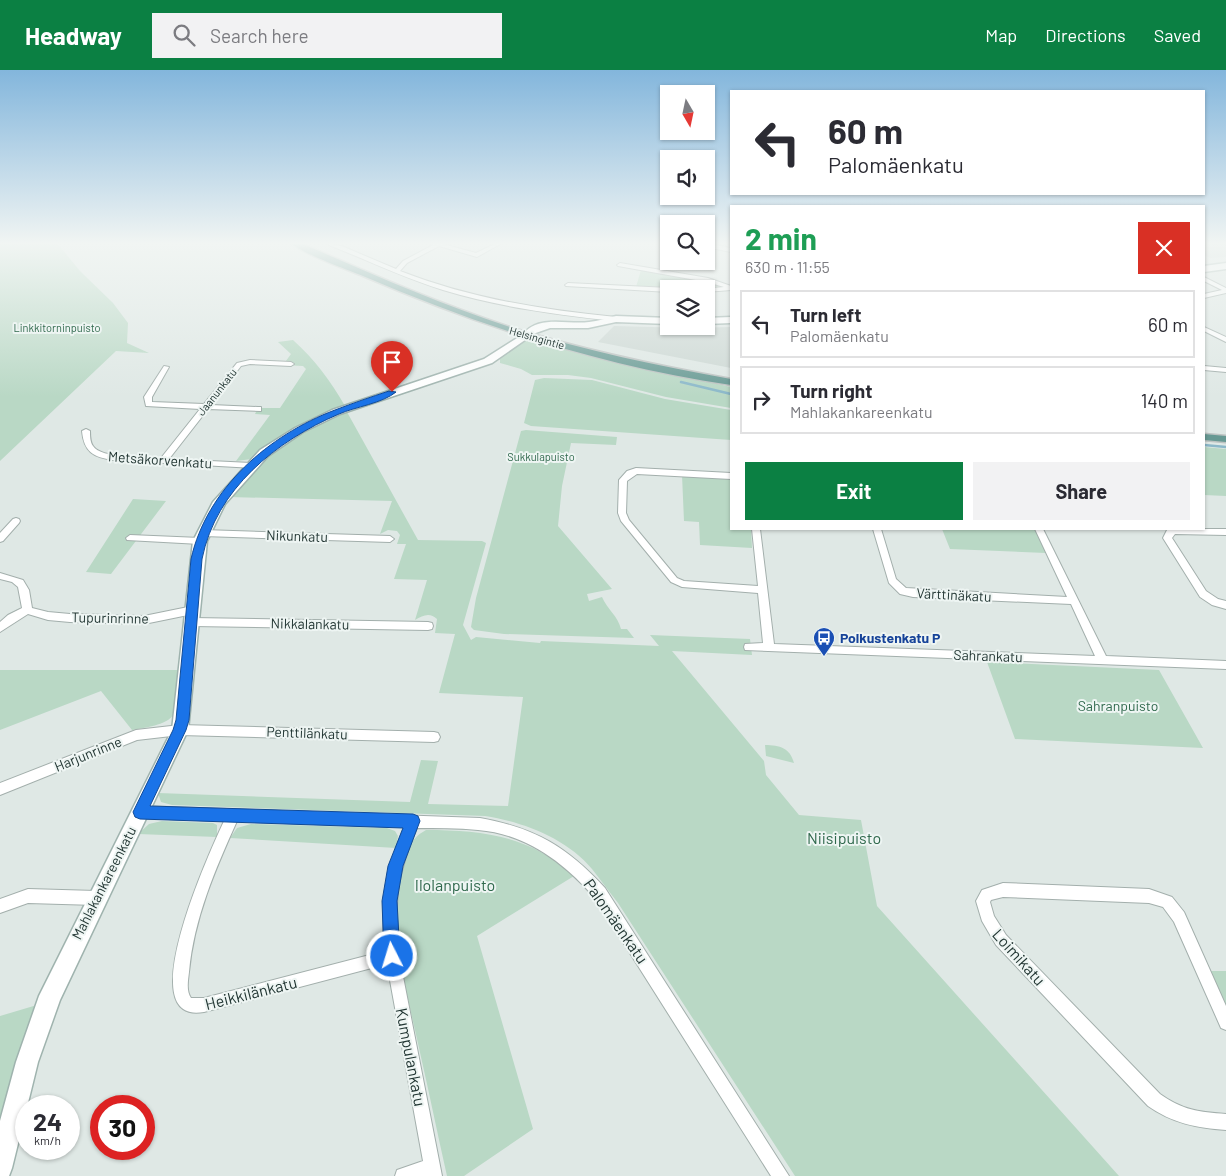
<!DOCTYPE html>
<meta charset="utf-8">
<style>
:root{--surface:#fff;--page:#f2f2f3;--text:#2b2b33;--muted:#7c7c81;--line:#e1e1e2;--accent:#0b8043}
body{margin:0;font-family:Barlow,sans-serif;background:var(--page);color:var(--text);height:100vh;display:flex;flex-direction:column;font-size:19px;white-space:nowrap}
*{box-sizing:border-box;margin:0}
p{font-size:16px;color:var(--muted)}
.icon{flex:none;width:28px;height:28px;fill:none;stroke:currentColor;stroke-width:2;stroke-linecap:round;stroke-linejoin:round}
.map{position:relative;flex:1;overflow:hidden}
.sheet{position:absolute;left:730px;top:135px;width:475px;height:325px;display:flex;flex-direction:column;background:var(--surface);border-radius:0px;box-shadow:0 1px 4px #0004}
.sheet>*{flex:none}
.hud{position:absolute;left:730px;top:20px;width:475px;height:105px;border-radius:0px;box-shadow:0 1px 4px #0004;background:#fff;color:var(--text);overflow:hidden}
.needle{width:32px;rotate:171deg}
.controls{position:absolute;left:660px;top:15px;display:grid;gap:10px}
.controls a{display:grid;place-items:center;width:55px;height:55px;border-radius:0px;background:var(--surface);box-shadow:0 1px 4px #0004;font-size:25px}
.speed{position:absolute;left:15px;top:1025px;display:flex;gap:10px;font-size:25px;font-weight:700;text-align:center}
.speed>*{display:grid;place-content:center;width:65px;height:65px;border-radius:50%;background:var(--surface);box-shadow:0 1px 4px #0004;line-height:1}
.speed small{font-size:12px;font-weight:400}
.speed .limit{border:8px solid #d22;background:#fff;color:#111}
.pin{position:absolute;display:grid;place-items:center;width:42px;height:42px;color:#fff;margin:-51px -21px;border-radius:50% 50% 50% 0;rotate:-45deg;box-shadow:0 0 5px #0007}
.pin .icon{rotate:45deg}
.me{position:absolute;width:55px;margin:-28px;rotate:355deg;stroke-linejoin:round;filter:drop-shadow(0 0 4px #0008)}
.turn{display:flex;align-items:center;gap:18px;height:105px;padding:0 15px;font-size:22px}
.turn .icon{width:65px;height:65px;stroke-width:2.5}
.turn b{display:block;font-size:35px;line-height:42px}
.round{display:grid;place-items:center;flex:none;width:52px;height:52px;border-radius:0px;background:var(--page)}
.head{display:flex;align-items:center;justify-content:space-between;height:85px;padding:0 15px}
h1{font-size:30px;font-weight:700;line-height:38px;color:#1e9e55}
.action{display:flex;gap:10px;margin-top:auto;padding:10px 15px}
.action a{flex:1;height:58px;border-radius:0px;background:var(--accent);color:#fff;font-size:20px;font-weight:700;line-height:58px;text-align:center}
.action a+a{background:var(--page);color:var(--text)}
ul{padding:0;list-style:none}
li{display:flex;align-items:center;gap:15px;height:68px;margin:0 10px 8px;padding:0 5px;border:2px solid var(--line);border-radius:0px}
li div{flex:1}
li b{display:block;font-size:19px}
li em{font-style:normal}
header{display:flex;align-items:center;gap:30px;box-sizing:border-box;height:70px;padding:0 25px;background:var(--accent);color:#fff}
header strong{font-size:24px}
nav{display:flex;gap:28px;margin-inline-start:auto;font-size:18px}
.search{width:350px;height:45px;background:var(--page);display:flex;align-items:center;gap:12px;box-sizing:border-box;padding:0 18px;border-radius:0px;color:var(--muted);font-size:19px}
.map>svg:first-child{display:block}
.built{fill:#cdd8d4}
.green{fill:#b9d8c5}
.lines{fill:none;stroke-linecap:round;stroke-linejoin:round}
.stream{stroke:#8bb8c9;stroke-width:2.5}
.street-casing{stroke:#a3afac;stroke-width:2}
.secondary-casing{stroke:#9fb3ae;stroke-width:3}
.primary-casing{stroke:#bdc3c2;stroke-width:3}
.street{fill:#fff;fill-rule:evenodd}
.secondary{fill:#fff;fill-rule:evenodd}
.primary{fill:#679993;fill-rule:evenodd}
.route{fill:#1a73e8;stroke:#114b97}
.labels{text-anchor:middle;stroke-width:4;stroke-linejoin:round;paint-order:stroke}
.far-park-label{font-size:11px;fill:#30694d;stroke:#eef5f3}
.far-street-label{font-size:11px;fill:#223633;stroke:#eef5f3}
.street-label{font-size:14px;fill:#223633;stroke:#eef5f3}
.transit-label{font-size:14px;font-weight:bold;fill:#164399;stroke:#eef5f3;text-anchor:start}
.park-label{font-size:14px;fill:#30694d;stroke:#eef5f3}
.near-park-label{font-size:16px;fill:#30694d;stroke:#eef5f3}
.near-street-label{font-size:16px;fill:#223633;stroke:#eef5f3}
</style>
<header>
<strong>Headway</strong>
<div class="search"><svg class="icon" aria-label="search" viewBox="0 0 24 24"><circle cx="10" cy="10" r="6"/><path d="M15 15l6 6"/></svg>Search here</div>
<nav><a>Map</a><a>Directions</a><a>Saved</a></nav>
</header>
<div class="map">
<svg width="1226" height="1106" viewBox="0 0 1226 1106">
<rect width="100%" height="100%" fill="#dfe8e5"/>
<path class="built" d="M1204,173H1226V187L1210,188L1204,185Z
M614,256L691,258L731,257V298L598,272Z"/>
<path class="green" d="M0,173H57L80,201L113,233L128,253L127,273L149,283L116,281L0,391Z
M641,200L716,214L720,217H636Z
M525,268L581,283L731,317V338L666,327L591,308L568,305H532L521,299L500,293V289Z
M293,270C315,290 330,310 345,336L323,345L272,373L252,389L236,391L270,345L255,344L258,338H280L306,299L303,296L283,295L291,284L278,272Z
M544,308L592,310L665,329L731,340V370L531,356L524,353L535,310Z
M347,342L418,470L482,471L486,473L463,555L471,570L476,567L540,573L541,571L659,576L650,565L750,569L752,585L672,581L764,691L766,705L799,745L861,750L877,836L1119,1106H795L618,833C609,822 601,810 592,799C566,768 523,752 485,746L172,735L161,732L158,723L410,732L421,690L438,691L428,734L508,736L523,627L439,623L455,564L435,563L437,549C430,542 423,545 415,550L427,510L394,509L406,474H397L400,465L397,461L388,460L380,464L392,431L229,427L262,390L299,364Z
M526,360L617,367L616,375L571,373L562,416L558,456L612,519L587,524L589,531L602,527C607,539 618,546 621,559H627L634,568L504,564L474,560L471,557L476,528L521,361Z
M1204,377L1226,379V426L1204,425Z
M682,405L731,409V459H751L752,478L700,475L699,452L684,451Z
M133,429L166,431L111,504L86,502Z
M942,459H1035L1046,483L950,479Z
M987,592L1159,600L1203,678L1015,669Z
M0,600H181C176,646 183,652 132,660L101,621L0,660Z
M765,675C780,675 790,678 794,693L766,686Z
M162,751L213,753L217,755V767L138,764L149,754Z
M251,754L387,758L395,761L398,766L396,778L230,768L237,758Z
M426,760C483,760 531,766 574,806L477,866L533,1059L464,1106H447C438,1066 430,1027 421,987C408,926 388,863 402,800C407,782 408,770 426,760Z
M1211,901H1226V936Z
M37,935L0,1058V946Z"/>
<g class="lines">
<path class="stream" d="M681,312L731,324
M1204,375L1226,377"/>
<g class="street-casing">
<path id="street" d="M329,173L344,177L396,199L403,191L433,175L431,173H443V174L476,183L497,173H502L477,187L439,176L407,193L400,201C469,228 542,240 616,247L619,249L616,251C558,245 499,237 443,220C404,208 367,190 329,175Z
M706,173L731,178V182L706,177Z
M620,193L708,208L731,216V220L706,222V219H704L724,217L707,212L618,196L617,195Z
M1204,207L1226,218V223L1204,228V224L1222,220L1204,211Z
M568,213L669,218L671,219H669V222L566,216L565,215Z
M1204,257L1226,267V272L1204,261Z
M250,290L291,292L294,294L291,296L250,294L241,296L211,335L258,337H261V341L208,339L169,389L251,393L255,396L254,398L113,390C93,387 84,382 82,361L86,359L90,361C90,366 90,372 93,376C101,389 146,387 161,388L200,339L146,336L144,327L164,296L169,297L152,327V332L204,334L237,293Z
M1204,296L1226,298V302L1204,300Z
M636,398L731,403V409L637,404L627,411L626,443L629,450L677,508L684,511L758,516L752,459H760L774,574L1095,586L1071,534L913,527L900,524L889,513L873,459H881L896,509L906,518L1067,527L1035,459H1043L1106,586L1226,591V599L745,580L744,577L745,574L763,573L758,523L682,517L671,512L621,451L618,443L619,410L627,401Z
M16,448L19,449L20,451L19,453L3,471L0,472V463L13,449Z
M1171,459H1226V465L1175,464L1172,468L1206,521L1218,529L1226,531V539L1212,535L1200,527L1163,468L1167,460Z
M203,460L390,466L394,469L390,472L203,466L199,463Z
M130,465L200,468L205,471L200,474L127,470L126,468Z
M0,503L23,510L29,520L32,538L48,542L70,544L144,546L193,536L198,540L193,544L144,554L70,552L48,550L28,544L0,562V552L8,545L22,538L18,517L12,512L0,509Z
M192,548L428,552L432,553L433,556L432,559L428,560L192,556L188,555L187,552L188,549Z
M180,655L434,662L438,663L440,667L438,671L434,672L180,665L137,670L0,725V713L136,660Z
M140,736L480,748C536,758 567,777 605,818L789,1106H771L595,828C564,793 527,764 478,760C458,758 437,758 417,758C396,807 394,833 399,886L442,1106H395L397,1100L423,1091L387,894L204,942C129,956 212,777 224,751L140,748L136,746L134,742L136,738ZM237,751L404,757C385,804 380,830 385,881L204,928H191C186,921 188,910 189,902C194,848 215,800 237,751Z
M1003,813L1149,819L1172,827L1184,842L1226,936V960L1221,958L1174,852L1163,837L1149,833L1003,827L991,830L990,832L994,846L1006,865L1160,1024C1182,1040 1199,1042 1226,1044V1060C1197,1058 1172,1053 1148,1036L996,875L982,851L976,831L982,820Z
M28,819L96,821L101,823L103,828L101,833L96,835L28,833L0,843V829Z"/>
</g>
<g class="secondary-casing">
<path id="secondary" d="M1226,193V199L1204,202V196Z
M616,246L669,248V254L616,252L588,258H550L530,265L525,262C541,245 569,255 589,252C598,251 607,248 616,246Z
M731,247V253L706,254V248Z
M522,265L525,266V270L492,293L340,344L303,362L268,386L225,434L207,471L188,660L60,930L38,992L12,1098L9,1106H0V1051L16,992L39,926L172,660L193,471L213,432L260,380L295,358L332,340L484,289Z"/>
</g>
<g class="primary-casing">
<path id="primary" d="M291,173H301C371,204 442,235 516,259C587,281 659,296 731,309V315C604,296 482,257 363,206C346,199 303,184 291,173Z
M1204,364L1226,366V372L1204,370Z"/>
</g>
<use href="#street" class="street"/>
<use href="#secondary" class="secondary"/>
<use href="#primary" class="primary"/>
</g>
<linearGradient id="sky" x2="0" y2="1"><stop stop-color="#83b6dc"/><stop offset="0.53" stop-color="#f1f5f3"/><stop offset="1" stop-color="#f1f5f3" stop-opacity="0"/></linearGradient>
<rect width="1226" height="327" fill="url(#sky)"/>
<path class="route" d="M389,321L396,322C383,333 355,337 339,344C276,371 216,419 202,489L189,650L186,660L150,736L413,744L418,746L420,751L403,796L397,831L400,886L398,892L392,894L386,892L384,886L382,831L388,796L403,758L140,749L135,747L133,742L173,660L176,650L191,489C207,418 269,365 335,340C353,333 371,327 389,321Z"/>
<defs>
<g id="bus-pin" transform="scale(1.125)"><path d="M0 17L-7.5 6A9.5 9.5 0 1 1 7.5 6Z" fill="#1a4fb4" stroke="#eef5f3"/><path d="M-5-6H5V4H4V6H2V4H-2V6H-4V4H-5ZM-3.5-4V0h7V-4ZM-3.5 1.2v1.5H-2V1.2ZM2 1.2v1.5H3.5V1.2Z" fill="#fff"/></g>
</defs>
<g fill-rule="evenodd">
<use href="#bus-pin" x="824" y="568"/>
</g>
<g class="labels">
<g class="far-park-label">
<text x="57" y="262">Linkkitorninpuisto</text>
<text x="541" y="391">Sukkulapuisto</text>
</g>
<g class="far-street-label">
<text transform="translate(537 268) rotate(16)" y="4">Helsingintie</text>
<text transform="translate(217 322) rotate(-52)" y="4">Jaanunkatu</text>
</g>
<g class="street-label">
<text transform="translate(160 390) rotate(4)" y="5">Metsäkorvenkatu</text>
<text transform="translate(297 466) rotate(2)" y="5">Nikunkatu</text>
<text transform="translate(954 525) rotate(3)" y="5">Värttinäkatu</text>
<text transform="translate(110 548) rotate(1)" y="5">Tupurinrinne</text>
<text transform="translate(310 554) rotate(1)" y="5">Nikkalankatu</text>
<text transform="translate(988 586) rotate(2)" y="5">Sahrankatu</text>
<text transform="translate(307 663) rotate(2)" y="5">Penttilänkatu</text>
<text transform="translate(88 684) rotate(-22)" y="5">Harjunrinne</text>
<text transform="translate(104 813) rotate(-63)" y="5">Mahlakankareenkatu</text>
</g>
<g class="transit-label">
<text x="840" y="573">Polkustenkatu P</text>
</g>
<g class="park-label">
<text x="1118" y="641">Sahranpuisto</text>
</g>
<g class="near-park-label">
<text x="844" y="774">Niisipuisto</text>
<text x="455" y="821">Ilolanpuisto</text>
</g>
<g class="near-street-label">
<text transform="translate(616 851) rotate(55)" y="6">Palomäenkatu</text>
<text transform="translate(1019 887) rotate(48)" y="6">Loimikatu</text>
<text transform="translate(251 923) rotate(-14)" y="6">Heikkilänkatu</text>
<text transform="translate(411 987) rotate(79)" y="6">Kumpulankatu</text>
</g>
</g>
</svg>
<div class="controls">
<a><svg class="needle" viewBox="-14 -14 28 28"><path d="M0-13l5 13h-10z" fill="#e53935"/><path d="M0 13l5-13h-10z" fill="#7c7c81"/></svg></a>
<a><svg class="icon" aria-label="sound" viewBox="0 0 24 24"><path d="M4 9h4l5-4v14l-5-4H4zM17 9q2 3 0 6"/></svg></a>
<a><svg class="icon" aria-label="search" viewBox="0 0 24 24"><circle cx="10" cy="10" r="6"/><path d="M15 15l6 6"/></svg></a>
<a><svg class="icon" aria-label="layers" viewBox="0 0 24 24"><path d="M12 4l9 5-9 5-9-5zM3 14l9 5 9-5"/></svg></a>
</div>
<div class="speed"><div>24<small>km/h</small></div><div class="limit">30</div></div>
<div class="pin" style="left:392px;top:322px;background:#d93025"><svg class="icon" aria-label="arrive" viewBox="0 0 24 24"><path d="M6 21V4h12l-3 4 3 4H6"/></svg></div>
<svg class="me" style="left:392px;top:886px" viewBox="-20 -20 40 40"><circle r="17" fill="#1a73e8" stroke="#fff" stroke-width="3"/><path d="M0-11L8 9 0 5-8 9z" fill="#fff"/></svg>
<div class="hud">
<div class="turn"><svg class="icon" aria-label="left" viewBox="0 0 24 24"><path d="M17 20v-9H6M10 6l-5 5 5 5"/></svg><div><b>60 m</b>Palomäenkatu</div></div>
</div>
<section class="sheet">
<div class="head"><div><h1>2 min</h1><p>630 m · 11:55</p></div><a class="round" style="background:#d93025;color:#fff"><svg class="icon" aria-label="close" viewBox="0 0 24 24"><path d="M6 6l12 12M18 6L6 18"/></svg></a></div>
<ul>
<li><svg class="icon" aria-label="left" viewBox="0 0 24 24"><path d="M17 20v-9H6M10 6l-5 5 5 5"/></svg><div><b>Turn left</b><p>Palomäenkatu</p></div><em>60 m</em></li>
<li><svg class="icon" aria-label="right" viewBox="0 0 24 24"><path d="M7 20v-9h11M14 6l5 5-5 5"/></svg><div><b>Turn right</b><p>Mahlakankareenkatu</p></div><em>140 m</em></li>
</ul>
<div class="action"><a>Exit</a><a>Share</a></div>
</section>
</div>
